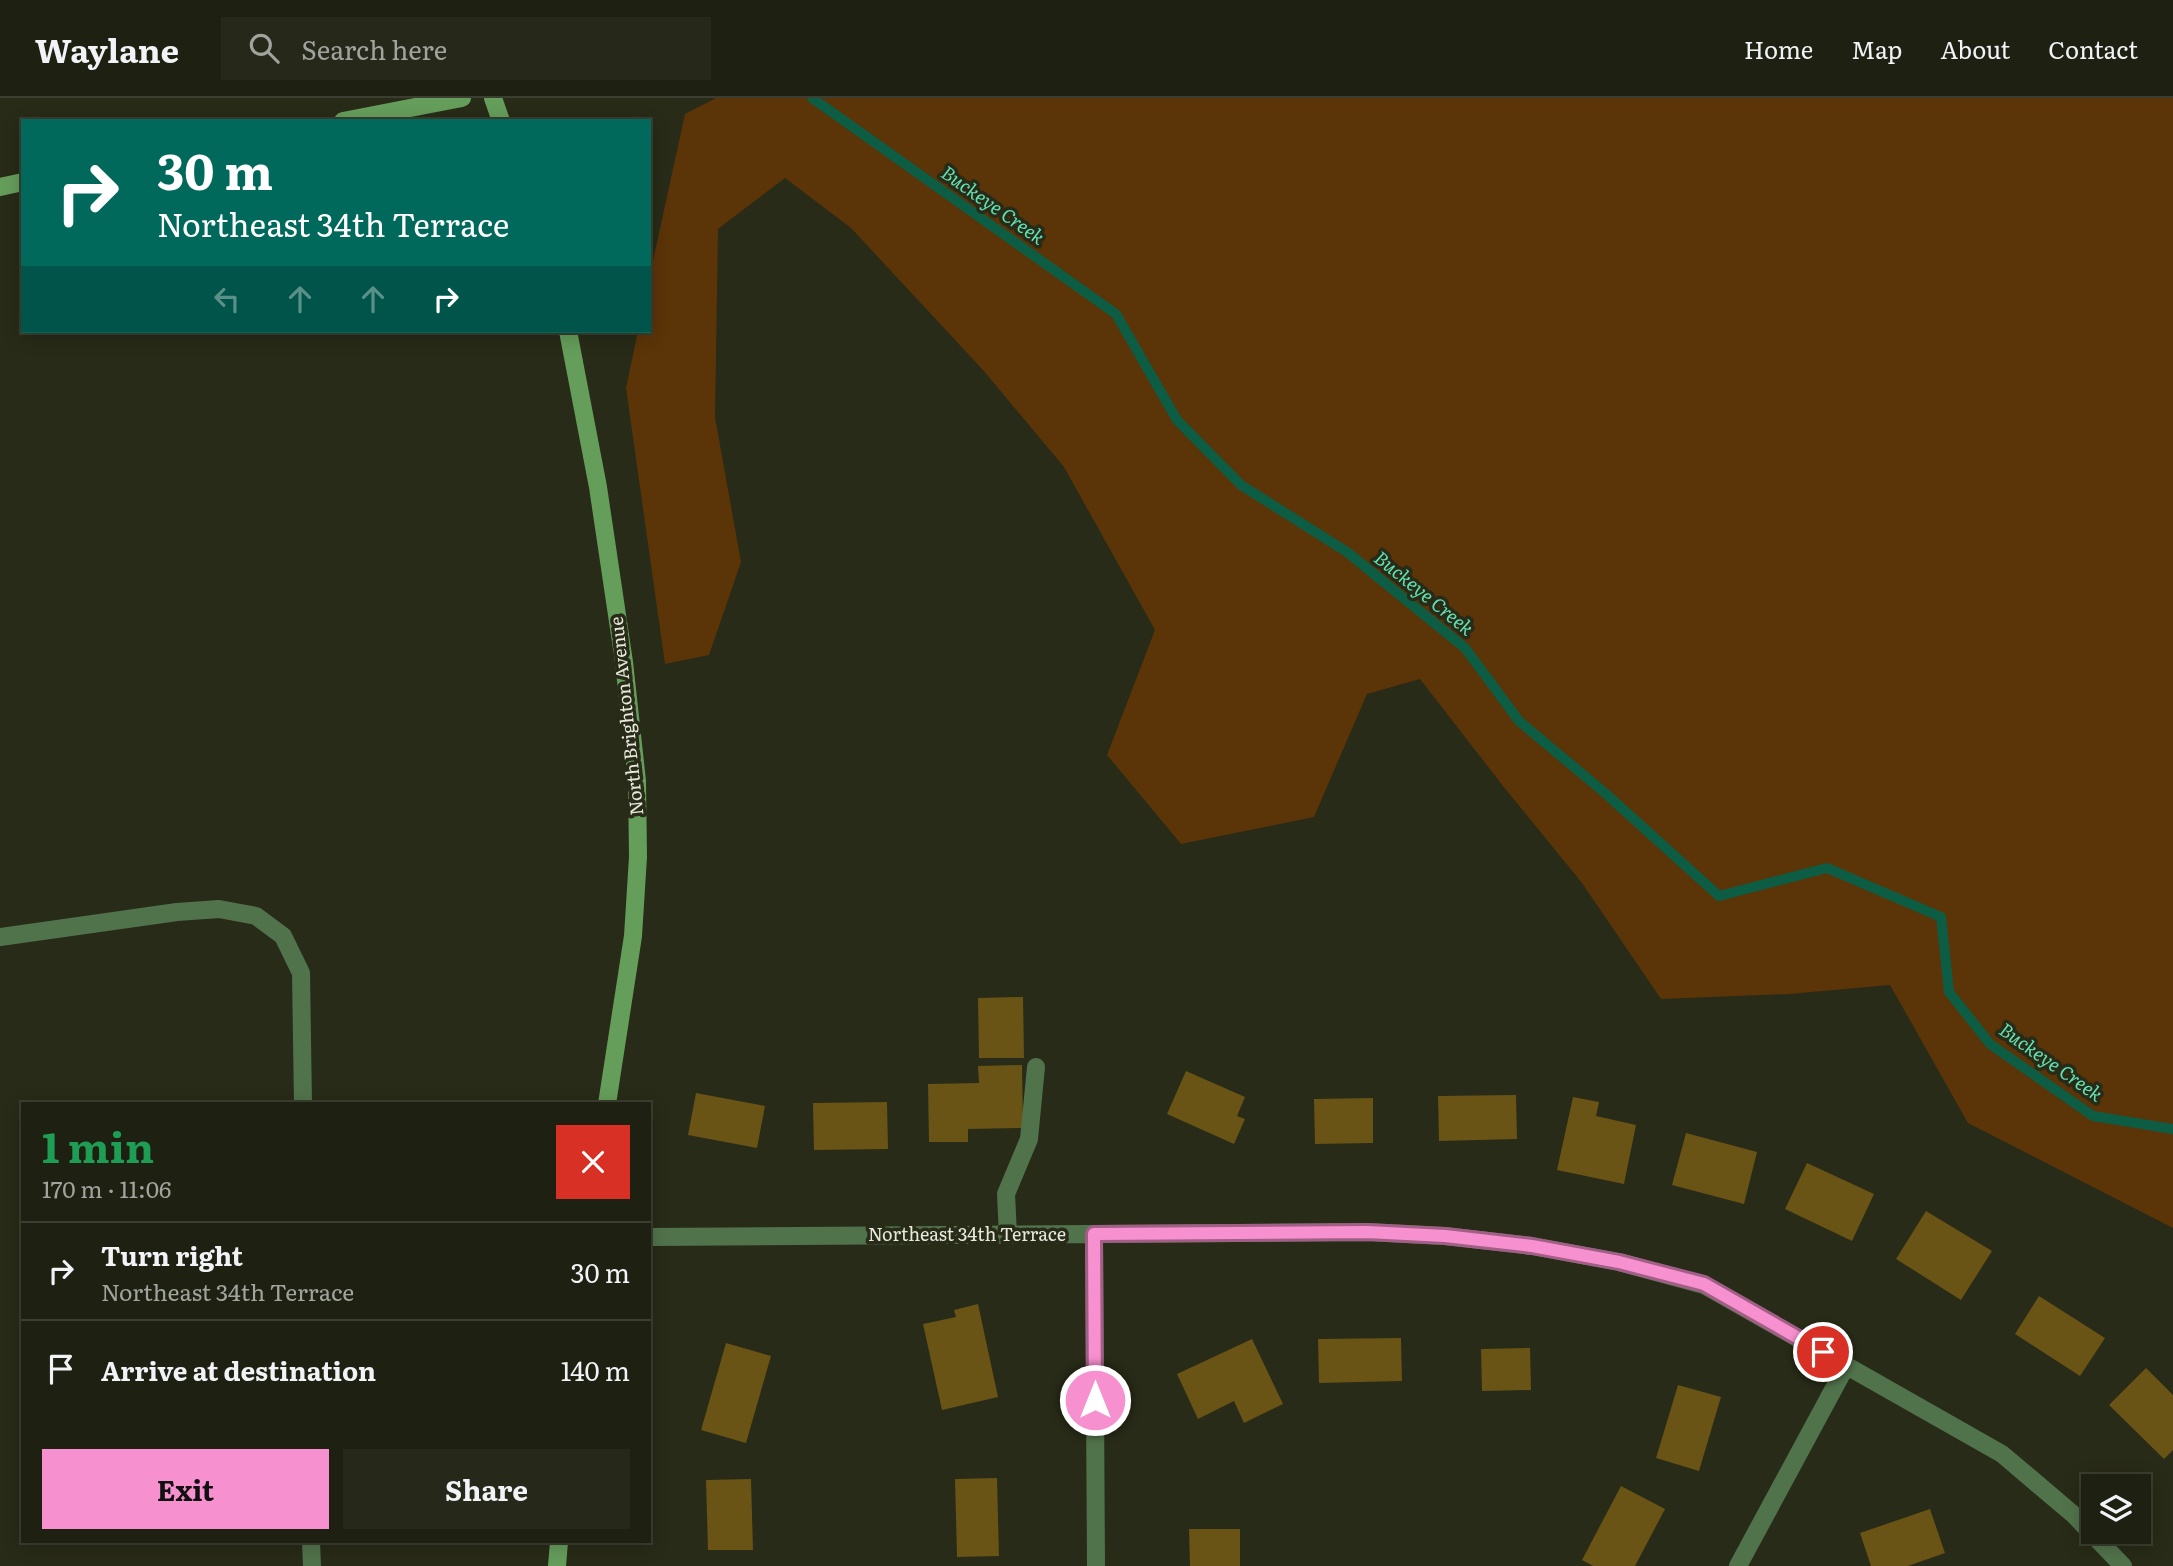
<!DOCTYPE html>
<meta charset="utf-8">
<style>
:root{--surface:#1e2011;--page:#26281a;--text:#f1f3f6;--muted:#a1a39f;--line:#3c3e31;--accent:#f790ce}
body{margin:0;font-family:Literata,serif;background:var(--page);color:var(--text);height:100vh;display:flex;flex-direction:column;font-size:26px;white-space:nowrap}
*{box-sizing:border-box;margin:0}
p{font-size:23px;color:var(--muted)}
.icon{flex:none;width:38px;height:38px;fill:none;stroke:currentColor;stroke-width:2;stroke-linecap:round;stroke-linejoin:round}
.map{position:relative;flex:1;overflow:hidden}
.side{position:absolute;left:21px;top:1004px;width:630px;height:441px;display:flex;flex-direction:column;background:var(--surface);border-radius:0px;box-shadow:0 4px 18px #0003,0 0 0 2px var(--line)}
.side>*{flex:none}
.banner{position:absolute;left:21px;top:21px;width:630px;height:214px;border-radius:0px;box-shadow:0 4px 18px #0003,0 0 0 2px var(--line);background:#00695c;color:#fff;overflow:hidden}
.tools{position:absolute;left:2081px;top:1376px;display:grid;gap:14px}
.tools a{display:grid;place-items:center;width:70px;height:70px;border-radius:0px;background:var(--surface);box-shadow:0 4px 18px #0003,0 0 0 2px var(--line);font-size:35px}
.pin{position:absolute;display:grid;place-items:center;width:60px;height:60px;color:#fff;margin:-30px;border:4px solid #fff;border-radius:50%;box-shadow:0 2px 7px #0007}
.me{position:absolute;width:77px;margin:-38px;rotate:0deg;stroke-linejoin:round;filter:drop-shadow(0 0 5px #0008)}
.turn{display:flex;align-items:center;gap:24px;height:147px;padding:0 21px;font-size:32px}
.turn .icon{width:91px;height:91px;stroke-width:2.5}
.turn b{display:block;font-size:49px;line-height:60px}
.lanes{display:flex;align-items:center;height:66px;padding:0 21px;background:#0003;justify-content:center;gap:35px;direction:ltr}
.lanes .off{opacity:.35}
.round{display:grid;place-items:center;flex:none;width:74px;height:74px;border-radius:0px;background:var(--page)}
.overview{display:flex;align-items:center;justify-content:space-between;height:119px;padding:0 21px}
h1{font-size:42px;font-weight:700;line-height:52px;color:#1e9e55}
.cta{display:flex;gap:14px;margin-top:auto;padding:14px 21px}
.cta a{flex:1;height:80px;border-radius:0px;background:var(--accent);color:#111;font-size:28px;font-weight:700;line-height:80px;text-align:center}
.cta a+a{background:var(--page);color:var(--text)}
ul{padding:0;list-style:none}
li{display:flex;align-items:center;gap:21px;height:98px;padding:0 21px;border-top:2px solid var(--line)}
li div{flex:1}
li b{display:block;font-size:26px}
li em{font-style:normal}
header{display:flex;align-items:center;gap:42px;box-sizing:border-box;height:98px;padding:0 35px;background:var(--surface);border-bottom:2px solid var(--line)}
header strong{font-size:33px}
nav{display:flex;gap:38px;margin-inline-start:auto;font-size:24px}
.search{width:490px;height:63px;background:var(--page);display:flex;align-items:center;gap:18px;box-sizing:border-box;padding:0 24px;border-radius:0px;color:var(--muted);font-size:26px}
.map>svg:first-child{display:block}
.green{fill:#5b3408}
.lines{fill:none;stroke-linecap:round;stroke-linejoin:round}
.stream{stroke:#0d5d45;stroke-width:10}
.building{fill:#695315}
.service{stroke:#51734b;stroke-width:18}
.minor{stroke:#51734b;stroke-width:18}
.secondary{stroke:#659d5b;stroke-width:18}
.route-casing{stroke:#a15e86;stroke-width:18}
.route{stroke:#f790ce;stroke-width:12}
.labels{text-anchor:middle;stroke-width:7;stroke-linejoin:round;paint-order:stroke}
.street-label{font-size:18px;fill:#e7e9dc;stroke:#282b17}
.water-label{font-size:19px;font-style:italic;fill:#5fe2b4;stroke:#282b17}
</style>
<header>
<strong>Waylane</strong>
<div class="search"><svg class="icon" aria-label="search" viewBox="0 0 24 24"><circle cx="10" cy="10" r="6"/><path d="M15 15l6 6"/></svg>Search here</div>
<nav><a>Home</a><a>Map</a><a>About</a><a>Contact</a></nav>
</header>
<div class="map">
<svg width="2173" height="1468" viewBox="0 0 2173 1468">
<rect width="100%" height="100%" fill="#282b17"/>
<path class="green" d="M716,0H2173V1130L1968,1025L1890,887L1789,896L1661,901L1582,785L1503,688L1420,581L1367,596L1314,719L1181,746L1107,657L1155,532L1064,369L983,272L851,130L785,80L718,131L715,319L741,464L709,557L665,566L626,290L638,233H649V181L685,16Z"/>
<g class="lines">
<path class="stream" d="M812,0L1116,216L1177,322L1241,387L1347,454L1465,550L1519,623L1605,695L1719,798L1827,770L1941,819L1949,894L1990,946L2093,1018L2173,1031"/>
</g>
<path class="building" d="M1023,899L1024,960H979L978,900Z
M1022,967L1023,1030L968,1031V1044H929L928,986L979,985L978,968Z
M1186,973L1245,999L1237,1018L1245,1021L1234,1046L1167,1016Z
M696,995L765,1008L757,1050L688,1037Z
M1516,997L1517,1041L1439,1043L1438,998Z
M1573,999L1599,1004L1596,1018L1636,1027L1624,1086L1557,1072Z
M1373,1000V1045L1315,1046L1314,1001Z
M887,1004L888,1051L814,1052L813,1005Z
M1686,1035L1757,1054L1744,1106L1672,1087Z
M1807,1065L1874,1096L1852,1143L1785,1111Z
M1926,1113L1992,1153L1961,1202L1896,1161Z
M2039,1198L2105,1240L2080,1278L2015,1236Z
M978,1206L998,1299L942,1312L923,1226L956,1219L954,1212Z
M1401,1240L1402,1283L1319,1285L1318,1241Z
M1252,1241L1283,1306L1244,1325L1234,1303L1198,1321L1177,1276Z
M726,1245L771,1258L746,1345L701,1332Z
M1530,1250L1531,1292L1482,1293L1481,1251Z
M2146,1270L2173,1297V1352L2164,1361L2109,1307Z
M1678,1287L1721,1299L1699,1373L1656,1360Z
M997,1380L999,1458L957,1459L955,1381Z
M751,1381L753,1452H708L706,1382Z
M1621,1388L1665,1411L1635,1468H1593L1582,1462Z
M1930,1411L1945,1455L1908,1468H1871L1860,1435Z
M1189,1431H1240V1468H1190Z"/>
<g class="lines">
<path class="service" d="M0,839L177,814L219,811L256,818L283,838L301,875L303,1006
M1008,1137L1006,1096L1029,1041L1036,969
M311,1444L312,1468"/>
<path class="minor" d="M1094,1136L1096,1468
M649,1139L1367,1134L1445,1138L1532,1148L1619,1164L1704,1187L2002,1356L2074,1417L2123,1468
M1738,1468L1846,1268"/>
<path class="secondary" d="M493,0L501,23
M343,23L462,0
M0,89L23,84
M568,233L598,389L624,564L637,683L638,759L633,838L607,1006
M557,1468L559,1444"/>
</g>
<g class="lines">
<g class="route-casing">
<path id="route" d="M1095,1302L1094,1136L1367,1134L1445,1138L1532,1148L1619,1164L1704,1186L1823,1254"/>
</g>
<use href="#route" class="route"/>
</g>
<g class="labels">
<g class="street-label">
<text transform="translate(627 618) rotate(-96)" y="6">North Brighton Avenue</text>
<text x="967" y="1143">Northeast 34th Terrace</text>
</g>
<g class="water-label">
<text transform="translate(993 107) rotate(35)" y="7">Buckeye Creek</text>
<text transform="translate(1424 495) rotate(39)" y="7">Buckeye Creek</text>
<text transform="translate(2051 964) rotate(35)" y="7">Buckeye Creek</text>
</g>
</g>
</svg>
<div class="tools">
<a><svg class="icon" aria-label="layers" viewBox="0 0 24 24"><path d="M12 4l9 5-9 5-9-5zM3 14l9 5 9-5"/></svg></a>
</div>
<div class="pin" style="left:1823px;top:1254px;background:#d93025"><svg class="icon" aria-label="arrive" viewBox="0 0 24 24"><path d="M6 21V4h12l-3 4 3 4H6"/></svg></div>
<svg class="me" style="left:1095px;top:1302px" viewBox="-20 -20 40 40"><circle r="17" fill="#f790ce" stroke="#fff" stroke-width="3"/><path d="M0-11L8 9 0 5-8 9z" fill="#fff"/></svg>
<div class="banner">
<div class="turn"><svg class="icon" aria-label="right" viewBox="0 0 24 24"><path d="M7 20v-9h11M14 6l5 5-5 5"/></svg><div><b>30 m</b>Northeast 34th Terrace</div></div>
<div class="lanes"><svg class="icon off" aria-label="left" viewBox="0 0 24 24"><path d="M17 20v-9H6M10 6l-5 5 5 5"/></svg><svg class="icon off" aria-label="ahead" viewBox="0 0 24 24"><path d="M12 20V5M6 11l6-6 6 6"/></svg><svg class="icon off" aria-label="ahead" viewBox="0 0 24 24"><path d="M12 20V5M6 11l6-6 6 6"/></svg><svg class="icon" aria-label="right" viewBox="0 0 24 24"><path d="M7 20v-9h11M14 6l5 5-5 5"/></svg></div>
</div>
<section class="side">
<div class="overview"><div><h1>1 min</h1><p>170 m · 11:06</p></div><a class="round" style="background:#d93025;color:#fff"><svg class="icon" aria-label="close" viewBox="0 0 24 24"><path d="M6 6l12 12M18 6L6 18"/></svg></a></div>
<ul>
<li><svg class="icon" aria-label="right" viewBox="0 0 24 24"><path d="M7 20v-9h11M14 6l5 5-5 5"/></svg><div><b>Turn right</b><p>Northeast 34th Terrace</p></div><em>30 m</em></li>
<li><svg class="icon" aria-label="arrive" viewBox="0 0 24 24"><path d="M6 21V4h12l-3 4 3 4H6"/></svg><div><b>Arrive at destination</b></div><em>140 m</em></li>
</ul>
<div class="cta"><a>Exit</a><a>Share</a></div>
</section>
</div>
